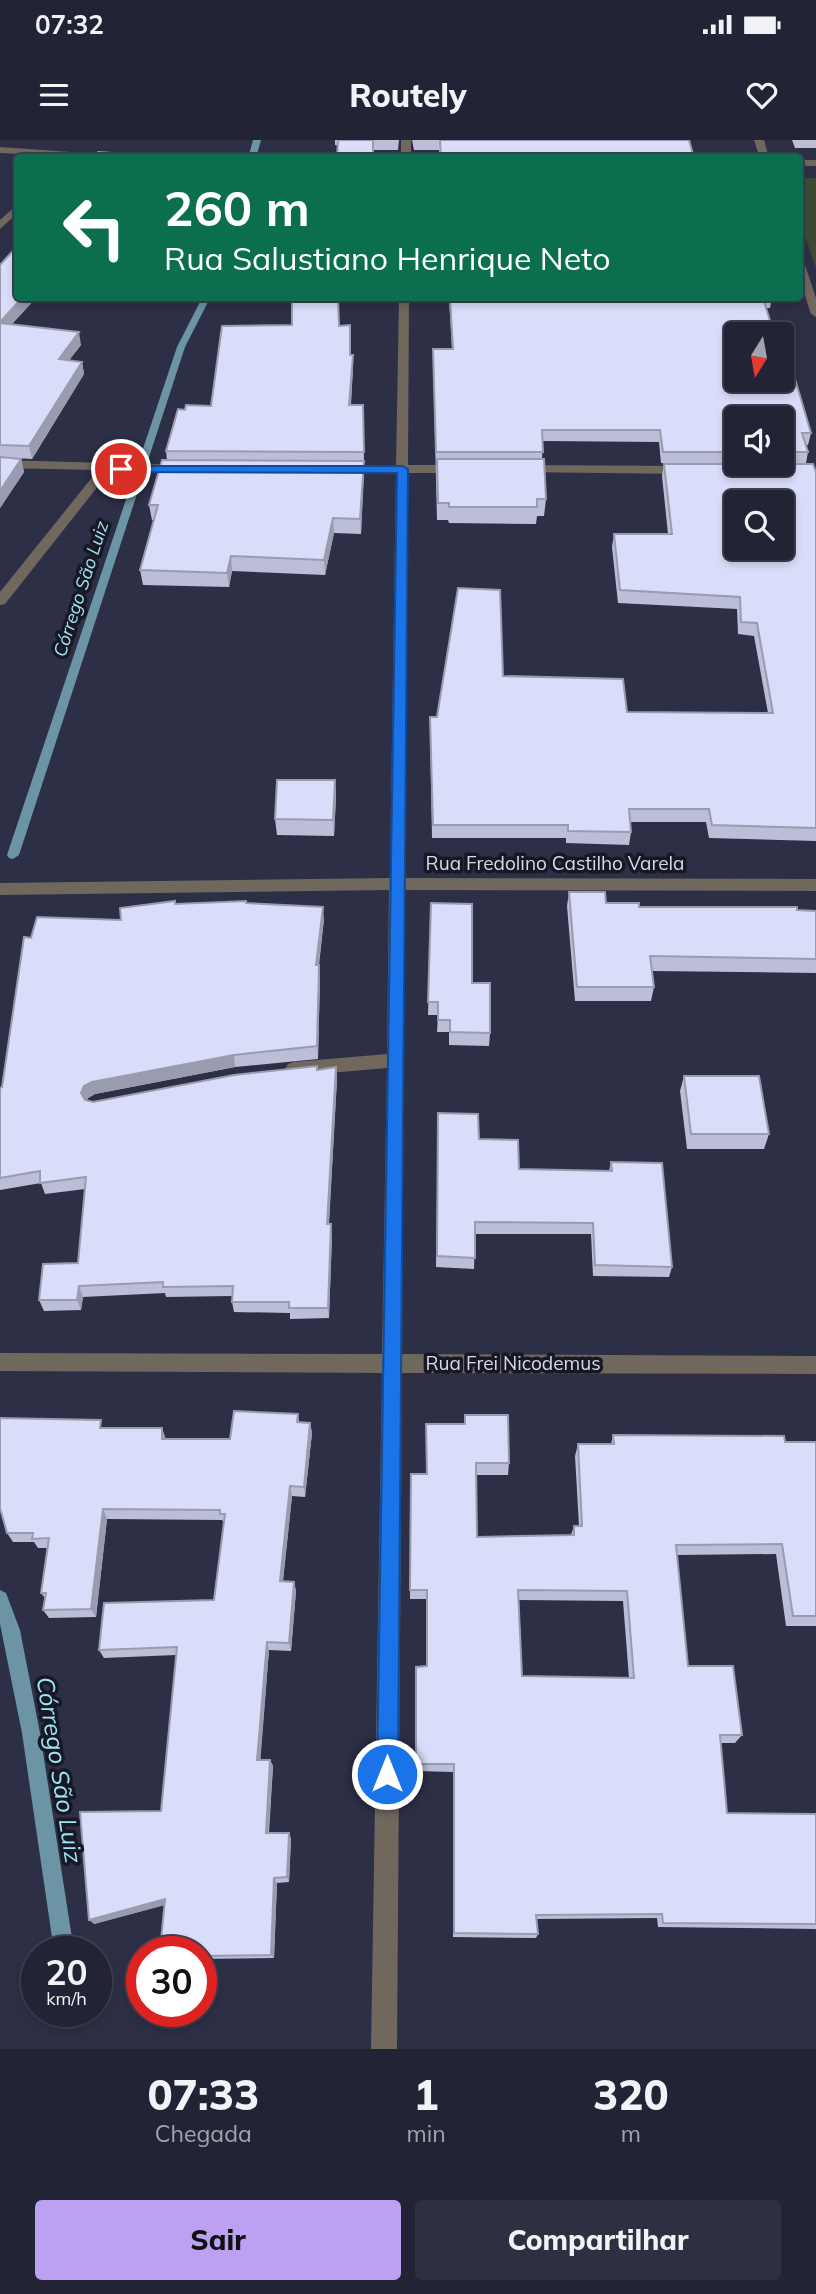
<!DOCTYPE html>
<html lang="pt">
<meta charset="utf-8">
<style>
:root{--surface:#222335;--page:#2e2f41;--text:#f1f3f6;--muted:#a2a4ad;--line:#3f4050;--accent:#bca0f2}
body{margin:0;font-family:Mulish,sans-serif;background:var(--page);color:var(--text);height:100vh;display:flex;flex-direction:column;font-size:26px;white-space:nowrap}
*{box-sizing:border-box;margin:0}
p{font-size:23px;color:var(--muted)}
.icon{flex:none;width:38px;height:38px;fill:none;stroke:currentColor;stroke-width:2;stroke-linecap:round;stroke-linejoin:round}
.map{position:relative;height:1909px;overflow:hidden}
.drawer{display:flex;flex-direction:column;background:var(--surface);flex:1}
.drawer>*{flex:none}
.top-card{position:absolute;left:14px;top:14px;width:789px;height:147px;border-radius:7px;box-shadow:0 4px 10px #0003,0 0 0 2px var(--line);background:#0b6e4f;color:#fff;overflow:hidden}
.needle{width:46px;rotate:191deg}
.fabs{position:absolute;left:724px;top:182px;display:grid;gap:14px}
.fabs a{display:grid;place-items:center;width:70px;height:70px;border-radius:7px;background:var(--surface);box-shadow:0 4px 10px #0003,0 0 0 2px var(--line);font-size:35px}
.speed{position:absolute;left:21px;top:1796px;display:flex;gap:14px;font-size:35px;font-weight:700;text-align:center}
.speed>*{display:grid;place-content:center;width:91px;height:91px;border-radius:50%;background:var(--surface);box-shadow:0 4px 10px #0003,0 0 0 2px var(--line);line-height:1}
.speed small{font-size:18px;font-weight:400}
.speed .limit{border:10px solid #d22;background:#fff;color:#111}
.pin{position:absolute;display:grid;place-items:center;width:60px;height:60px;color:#fff;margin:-30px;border:4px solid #fff;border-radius:50%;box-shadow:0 2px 7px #0007}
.me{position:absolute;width:77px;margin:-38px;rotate:0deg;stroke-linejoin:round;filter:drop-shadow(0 0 5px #0008)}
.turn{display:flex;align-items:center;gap:24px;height:147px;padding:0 35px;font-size:32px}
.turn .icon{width:91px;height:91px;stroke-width:2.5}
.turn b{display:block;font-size:49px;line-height:60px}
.eta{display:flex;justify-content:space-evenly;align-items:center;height:119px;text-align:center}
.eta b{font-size:42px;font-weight:800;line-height:49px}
.action{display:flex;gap:14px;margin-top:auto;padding:14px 35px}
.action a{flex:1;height:80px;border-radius:7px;background:var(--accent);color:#111;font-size:28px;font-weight:800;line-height:80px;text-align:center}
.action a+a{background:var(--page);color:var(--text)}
.status{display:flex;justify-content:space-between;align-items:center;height:49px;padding:0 35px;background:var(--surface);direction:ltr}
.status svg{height:19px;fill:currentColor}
header{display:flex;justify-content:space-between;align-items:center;height:91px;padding:0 35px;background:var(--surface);font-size:32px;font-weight:800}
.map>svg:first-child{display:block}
.green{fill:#3e4b32}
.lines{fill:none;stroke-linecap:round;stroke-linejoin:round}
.stream{fill:#6b94a4;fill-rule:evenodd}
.minor{fill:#70675d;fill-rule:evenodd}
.wall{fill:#bbbed6;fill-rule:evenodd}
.shaded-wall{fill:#999bae}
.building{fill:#daddf9;stroke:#999bae;stroke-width:2;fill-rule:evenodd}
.route{fill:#1a73e8;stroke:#114b97;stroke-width:2}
.labels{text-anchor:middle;stroke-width:7;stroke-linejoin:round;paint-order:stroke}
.far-water-label{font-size:18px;font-style:italic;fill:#9ee5f9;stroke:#171823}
.street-label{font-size:19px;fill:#d7d9e9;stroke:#171823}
.near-water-label{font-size:24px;font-style:italic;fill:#9ee5f9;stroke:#171823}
</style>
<div class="status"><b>07:32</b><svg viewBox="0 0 49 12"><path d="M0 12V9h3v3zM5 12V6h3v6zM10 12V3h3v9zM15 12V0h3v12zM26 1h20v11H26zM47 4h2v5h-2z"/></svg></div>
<header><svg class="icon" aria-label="menu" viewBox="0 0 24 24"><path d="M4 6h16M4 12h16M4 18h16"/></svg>Routely<svg class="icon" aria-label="heart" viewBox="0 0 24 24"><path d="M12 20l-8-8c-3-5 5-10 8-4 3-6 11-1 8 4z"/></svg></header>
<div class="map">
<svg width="816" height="1909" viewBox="0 0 816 1909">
<rect width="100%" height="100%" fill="#2d2f47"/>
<path class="green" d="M800,38H816V128L800,82Z"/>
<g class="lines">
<path class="stream" d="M253,0H261L256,18H248Z
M202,158H210L185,207L19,715L13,719L9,718L7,715L177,207Z
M0,1450L6,1453L20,1490L40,1593L74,1811H54L22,1593L0,1484Z"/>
<path class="minor" d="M401,0H411V18H401Z
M754,0H764L769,18H760Z
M0,7L113,15L117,18L0,13Z
M800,20H816V26H800Z
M18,64V73L0,89V80Z
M800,122L805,125L816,158V177L811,174L800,140Z
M399,158H409L408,325H458L464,329L458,333H408L405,738L816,739V751L405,750L402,1214L816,1216V1234L402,1233L397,1909H371L382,1233L0,1231V1213L382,1214L387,928L294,936L288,934L285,929L288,924L294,922L387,914L389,750L0,755V743L390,738L396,333H339L333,329L339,325H396Z
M0,320L182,325L188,329L182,333L110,331L5,464L0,465V452L98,330L0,328Z
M521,325L686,326L692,330L686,334L517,332V326Z"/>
</g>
<path class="wall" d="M335,0H399L398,10H373L335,5Z
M412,0H689L694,18H440L439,10H414Z
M792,0H816V8H795Z
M0,125L36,158L12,184L81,205L69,220L82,222L84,234L32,319L15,318L21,319L24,332L0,368Z
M449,158H772L770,168H766L788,239L811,293L808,305H806L808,312L806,323H782V278H737V323H661L659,302L543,301L542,319L546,359L544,376H537L536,384L449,383L448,380H437L433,220L452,209Z
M339,186L350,215L353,227L351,265H363L364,323L361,394L334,393L325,435L232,431L229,447L143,445L140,430L154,380H152L149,365L167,320L166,311L185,270L211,266Z
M664,324L816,332V701L709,698L706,682H630L631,692L629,705L566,703V698H432L430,589L437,577L503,536L627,572L768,573L754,496L738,494L737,469L618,463L612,407L614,394H668L662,336Z
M335,640L336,657L334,696L277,695L275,679Z
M569,752L606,763L639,767L816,771V833L652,831L654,847L651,861H575L567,766Z
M246,763L324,779L319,825L320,838L318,919L235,927L95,954L88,958L87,960L93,962L336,927L337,939L329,1084L332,1096L329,1178L290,1179V1173L234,1172L232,1162V1156L166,1157L165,1153L83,1157L81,1170L44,1171L39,1160L78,1123L85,1049L45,1054L41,1043L0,1050V948L2,947L31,798L121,780L175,764Z
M431,763L472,843L490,893L489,906L449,905V892H437L438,875H428Z
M684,936L769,994L764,1009H687L680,951Z
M438,973L479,999L519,1029L609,1031L611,1022L672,1127L669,1137L593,1136L591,1094H475L474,1129L436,1127Z
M298,1274L299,1282L310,1283L312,1293L305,1357L292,1356L283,1441L294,1442L296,1451L291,1511L269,1510L260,1620H270L273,1626L269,1693H289L291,1699L289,1742L277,1743L274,1818L201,1819V1811L164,1765L94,1784L161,1671L176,1515L104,1518L99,1510L214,1460L224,1383L222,1380L107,1379L96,1477L49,1478L43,1470L45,1458L41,1453L47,1408H38L34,1402H13L7,1393L104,1288L166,1299H230Z
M465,1275L509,1323L508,1335H476L477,1397L571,1395L574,1386H579L575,1316L578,1304H611L613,1295L816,1302V1486H786L776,1414L677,1415L688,1526L742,1595L735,1603H721L727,1673L816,1674V1789L658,1787L657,1778L537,1779L538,1794L536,1798L453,1797V1632L416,1631V1527L427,1526V1459H410L411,1334H426L464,1284ZM519,1460L623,1461L629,1538L522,1536Z"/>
<path class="shaded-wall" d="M22,158H36L2,195L0,182Z
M79,192L81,205L61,231L59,219Z
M353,215V227L350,277L349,265Z
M82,222L84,234L32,319L29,306Z
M21,319L24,332L0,368V351Z
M364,321V336L361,394L360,379Z
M333,378L334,393L325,435L324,420Z
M231,416L232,431L229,447L227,433Z
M335,640L336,657L334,696L333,680Z
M323,767L324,779L317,837L316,825Z
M319,825L320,838L318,919L317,906Z
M234,915L235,927L95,954L88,958L85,965L81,953L84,946L92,942Z
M336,927L337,939L328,1096L327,1084Z
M331,1084L332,1096L329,1178L328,1168Z
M79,1146L83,1157L81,1170L77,1160Z
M310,1283L312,1293L305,1357L304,1347Z
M162,1288L166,1299H162Z
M290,1346L292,1356L282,1450L280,1441Z
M103,1369L107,1379L96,1477L91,1469Z
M294,1442L296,1451L291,1511L289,1503Z
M267,1502L269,1510L260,1626L257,1620Z
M270,1620L273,1626L268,1699L266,1693Z
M289,1693L291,1699L289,1742L287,1737Z
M274,1738L277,1743L274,1818L271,1815Z
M165,1759L169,1764L94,1784L89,1780Z"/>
<path class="building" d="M338,0H373V18H337Z
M440,0H689L694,18H441Z
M98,12L154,16L153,18H94Z
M18,105V158H22L0,182V125Z
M292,158H338L339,186L350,185V215H353L349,265H363L364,312L166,311L178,269L185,270L186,265L211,266L222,186L292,185Z
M450,158H763L774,194H737V240H782V220L788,239H795L811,293H802L808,312H782V278H737V312H663L660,290H542L543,312H436L433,209H453Z
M0,183L79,192L59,219L82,222L29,306L0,305Z
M0,317L21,319L0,351Z
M437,319H544L546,359H537V367H449V363H438Z
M162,320L364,321L360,379L333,378L324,420L231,416L227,433L140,430L158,365H149Z
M664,324H813L816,332V688L712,685L709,669H629L631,692L568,691V685H433L430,577H437L458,448L500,450L503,536L623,539L627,572L773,573L757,483L741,482L740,457L620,450L614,394H672ZM737,362H782V408H737Z
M277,640H335L333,680L275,679Z
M569,752H605L606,763H639V767H797V770L816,771V819L650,816L654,847H577Z
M175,761V764L246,761V763L323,767L316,825H319L317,906L234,915L92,942L84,946L81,953L85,960L93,962L234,935L317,926V930L336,927L327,1084H331L328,1168H289V1162H232L233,1146L163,1147V1142L79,1146L77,1160H39L43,1124L78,1123L86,1037L40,1043V1031L0,1038V948L2,947L24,797L31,798L37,777L121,780L120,768Z
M431,763L472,764V843H490V893L450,892V880H438V862H428Z
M684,936H759L769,994H691Z
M438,973L478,974L479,999L518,1000L519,1029L612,1031L611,1022L662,1023L672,1127L595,1125L593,1083L475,1082V1118L437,1116Z
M234,1271L298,1274L297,1282L310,1283L304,1347L290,1346L280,1441L294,1442L289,1503L267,1502L257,1620H270L266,1693H289L287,1737L274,1738L271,1815L201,1816V1811H160L165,1759L89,1780L80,1672L161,1671L177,1507L99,1510L104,1463L214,1460L225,1374H220V1370L103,1369L91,1469L43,1470L46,1453H41L49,1398L32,1399L33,1393H7L0,1368V1278L101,1280L100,1288H162V1299H230Z
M465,1275H508L509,1323H476L477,1397L574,1395V1386H582L578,1304H614L613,1295L784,1296L785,1302H816V1476H793L782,1404L676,1405L688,1526H733L742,1595H720L727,1673L816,1674V1784L663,1783L662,1774L536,1775L538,1794L454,1793V1624H416V1527L427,1526V1450H410L411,1334H427L426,1284H465ZM518,1450L627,1451L634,1538L522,1536Z"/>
<path class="route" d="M402,326L408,329L398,1634L395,1642L387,1645L380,1642L377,1634L397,333L121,332L116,329L121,326Z"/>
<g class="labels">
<g class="far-water-label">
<text transform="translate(81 449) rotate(-72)" y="6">Córrego São Luiz</text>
</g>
<g class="street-label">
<text x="555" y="730">Rua Fredolino Castilho Varela</text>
<text x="513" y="1230">Rua Frei Nicodemus</text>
</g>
<g class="near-water-label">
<text transform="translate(59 1630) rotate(81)" y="8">Córrego São Luiz</text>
</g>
</g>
</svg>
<div class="fabs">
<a><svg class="needle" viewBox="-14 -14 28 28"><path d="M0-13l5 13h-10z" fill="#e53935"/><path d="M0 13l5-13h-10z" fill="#a2a4ad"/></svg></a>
<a><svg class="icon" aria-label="sound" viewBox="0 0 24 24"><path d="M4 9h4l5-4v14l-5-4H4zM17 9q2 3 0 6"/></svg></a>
<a><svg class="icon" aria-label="search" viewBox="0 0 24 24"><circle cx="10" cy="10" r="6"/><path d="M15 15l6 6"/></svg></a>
</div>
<div class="speed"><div>20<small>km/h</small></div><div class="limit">30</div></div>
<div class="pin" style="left:121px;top:329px;background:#d93025"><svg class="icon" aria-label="arrive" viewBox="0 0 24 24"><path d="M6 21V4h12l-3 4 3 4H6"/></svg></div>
<svg class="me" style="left:387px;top:1634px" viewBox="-20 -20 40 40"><circle r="17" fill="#1a73e8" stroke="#fff" stroke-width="3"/><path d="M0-11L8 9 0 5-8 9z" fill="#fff"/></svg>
<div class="top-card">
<div class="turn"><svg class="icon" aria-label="left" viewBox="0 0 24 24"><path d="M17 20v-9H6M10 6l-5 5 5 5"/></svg><div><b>260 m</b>Rua Salustiano Henrique Neto</div></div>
</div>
</div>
<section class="drawer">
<div class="eta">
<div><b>07:33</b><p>Chegada</p></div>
<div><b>1</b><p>min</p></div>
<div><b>320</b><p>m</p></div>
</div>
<div class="action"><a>Sair</a><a>Compartilhar</a></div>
</section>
